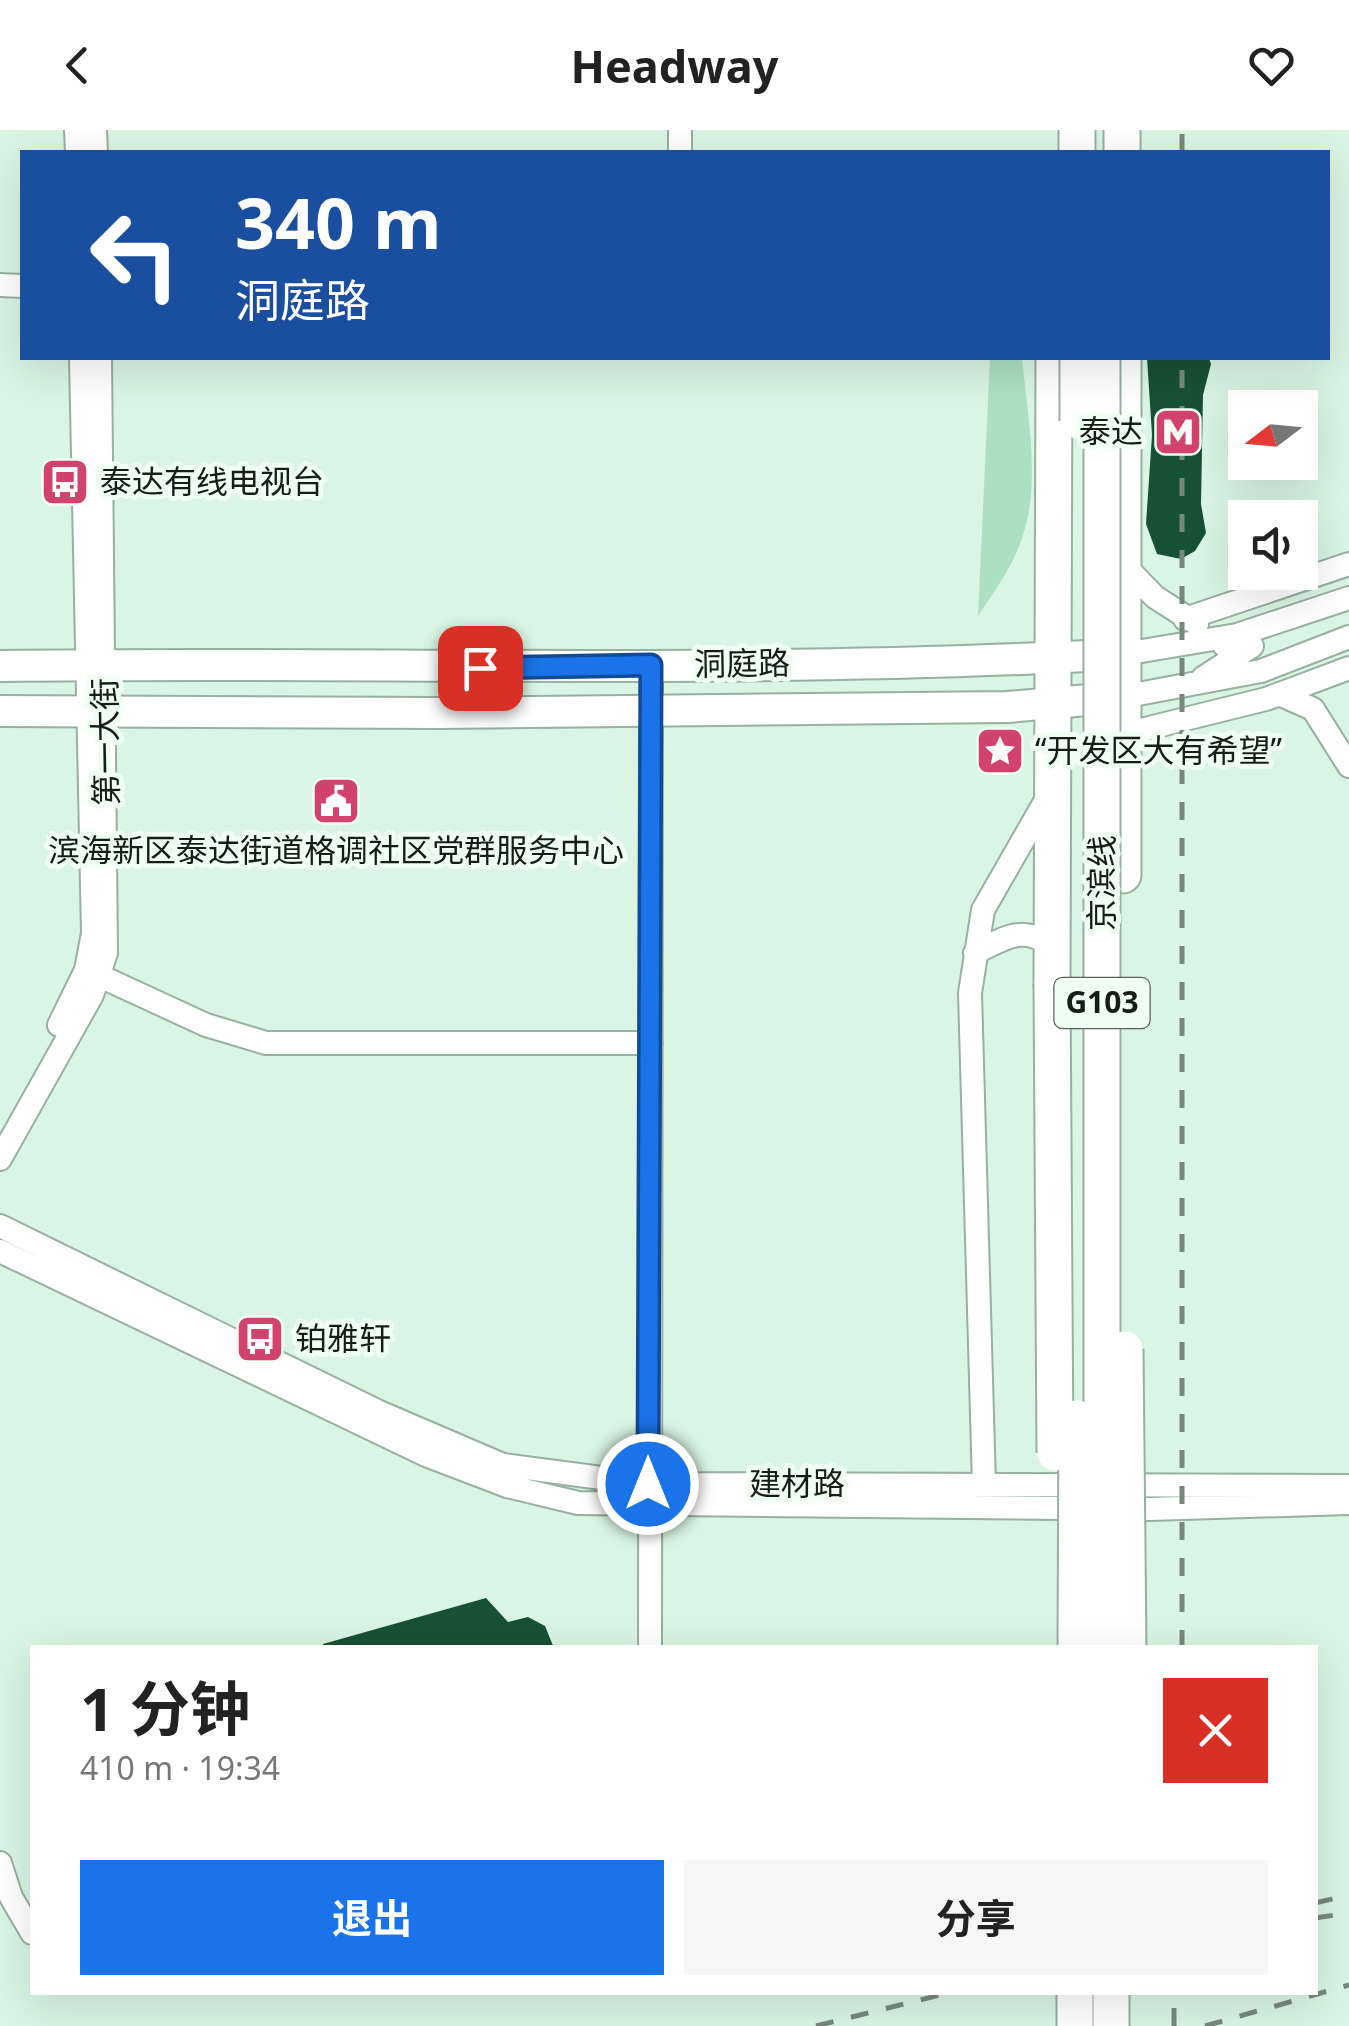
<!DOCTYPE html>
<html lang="zh">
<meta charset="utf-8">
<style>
:root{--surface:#fff;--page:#f6f6f6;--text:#222;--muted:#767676;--accent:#1a73e8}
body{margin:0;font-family:"Noto Sans","Noto Sans SC",sans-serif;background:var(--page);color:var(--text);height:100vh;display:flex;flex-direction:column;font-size:38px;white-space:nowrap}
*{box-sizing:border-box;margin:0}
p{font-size:32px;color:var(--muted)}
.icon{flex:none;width:55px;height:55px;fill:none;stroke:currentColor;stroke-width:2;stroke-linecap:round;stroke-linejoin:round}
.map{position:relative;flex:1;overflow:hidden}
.side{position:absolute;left:30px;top:1515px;width:1288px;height:350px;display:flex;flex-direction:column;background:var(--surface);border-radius:0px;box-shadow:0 10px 40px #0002}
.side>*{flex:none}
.banner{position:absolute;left:20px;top:20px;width:1310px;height:210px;border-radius:0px;box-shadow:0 10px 40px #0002;background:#1a4fa0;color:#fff;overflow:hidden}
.needle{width:65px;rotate:254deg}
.buttons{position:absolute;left:1228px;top:260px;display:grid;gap:20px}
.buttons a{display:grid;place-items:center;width:90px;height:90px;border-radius:0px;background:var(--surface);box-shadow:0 10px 40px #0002;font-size:50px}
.pin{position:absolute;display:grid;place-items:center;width:85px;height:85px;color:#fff;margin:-42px;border-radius:20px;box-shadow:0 5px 15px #0006}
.me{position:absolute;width:110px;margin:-55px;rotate:0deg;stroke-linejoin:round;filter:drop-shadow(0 0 8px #0008)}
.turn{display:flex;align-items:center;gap:35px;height:210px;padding:0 50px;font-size:45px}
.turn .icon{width:130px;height:130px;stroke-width:2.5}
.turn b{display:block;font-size:70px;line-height:85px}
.round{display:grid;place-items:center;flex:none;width:105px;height:105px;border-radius:0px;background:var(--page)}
.overview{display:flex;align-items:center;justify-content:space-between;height:170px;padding:0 50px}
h1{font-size:60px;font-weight:700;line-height:75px}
.action{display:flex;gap:20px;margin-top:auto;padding:20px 50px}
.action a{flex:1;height:115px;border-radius:0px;background:var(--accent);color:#fff;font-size:40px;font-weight:700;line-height:115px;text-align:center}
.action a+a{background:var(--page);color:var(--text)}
header{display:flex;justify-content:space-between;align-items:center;height:130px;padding:0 50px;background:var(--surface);font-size:45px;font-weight:700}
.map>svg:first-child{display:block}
.green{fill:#ade0c0}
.building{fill:#175133}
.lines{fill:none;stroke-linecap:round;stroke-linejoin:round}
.minor-casing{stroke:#97b0a0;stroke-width:26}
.major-casing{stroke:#97b0a0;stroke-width:34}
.highway-casing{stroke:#97b0a0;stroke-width:39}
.minor{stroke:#fff;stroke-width:22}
.major{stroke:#fff;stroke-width:30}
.highway{stroke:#fff;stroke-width:35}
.rail{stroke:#77897d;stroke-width:5;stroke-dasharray:18 18;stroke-linecap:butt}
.highway-bridge-casing{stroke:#97b0a0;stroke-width:39;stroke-linecap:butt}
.highway-bridge{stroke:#fff;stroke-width:35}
.route-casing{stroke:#114b97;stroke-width:25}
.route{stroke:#1a73e8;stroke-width:18}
.labels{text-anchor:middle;stroke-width:10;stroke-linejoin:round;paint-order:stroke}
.shield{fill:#effff4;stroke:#56625a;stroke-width:2.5}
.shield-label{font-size:30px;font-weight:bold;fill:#141e18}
.poi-label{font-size:32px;fill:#141e18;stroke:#effff4;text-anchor:start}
.street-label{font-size:32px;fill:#141e18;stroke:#effff4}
</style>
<header><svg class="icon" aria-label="back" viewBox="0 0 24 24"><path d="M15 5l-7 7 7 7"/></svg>Headway<svg class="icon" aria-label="heart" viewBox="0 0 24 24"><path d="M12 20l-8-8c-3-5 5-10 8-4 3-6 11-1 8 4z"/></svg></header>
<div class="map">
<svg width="1349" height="1896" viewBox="0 0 1349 1896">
<rect width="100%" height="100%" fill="#daf5e3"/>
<path class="green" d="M990,228H1022C1027,282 1041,352 1023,405C1014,435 995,460 978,486Z"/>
<path class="building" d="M1147,228H1209L1211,234L1203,265L1201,374L1206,403L1195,421L1181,429L1157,424L1146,394L1152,305Z
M486,1468L508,1492L528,1487L545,1496L554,1518H324L323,1514Z"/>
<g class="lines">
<g class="minor-casing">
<path id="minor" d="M76,0L77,22
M95,0L96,22
M680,0V22
M0,155L22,156
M1125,436L1155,467L1197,494
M1185,489L1349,434
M1124,524L1237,505L1349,468
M1203,548L1252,516L1224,515
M1279,564L1313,579L1349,636
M1122,567L1261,541L1349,507
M1145,599L1266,569L1349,538
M975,823C1004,808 1024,794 1052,817
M89,841L206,895L266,913H651
M59,895L86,840L93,803L81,228
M0,1029L92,865L106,823L100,228
M0,1096L377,1281L503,1335L647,1354L1349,1356
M0,1121L426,1325L507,1356L578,1373L1150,1379L1349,1373
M984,1355L970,863L983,780L1050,663
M650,1518L651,535
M0,1733L11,1767L32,1803"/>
</g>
<g class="major-casing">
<path id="major" d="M0,536C374,531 750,545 1124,524
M0,581L440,583L1008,577L1122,567"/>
</g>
<g class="highway-casing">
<path id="highway" d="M1077,0V22
M1122,0V22
M1123,228V745
M1052,854L1054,228
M1075,1862V1896
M1111,1896V1862"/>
</g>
<use href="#minor" class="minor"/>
<use href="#major" class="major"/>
<use href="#highway" class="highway"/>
<path class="rail" d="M1182,22V0
M1182,1518V228
M1315,1773L1349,1765
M1315,1788L1349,1783
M816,1896L952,1862
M1174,1896V1862
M1205,1896L1349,1855"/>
<g class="highway-bridge-casing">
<path id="highway-bridge" d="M1078,228V291
M1052,854L1055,1323
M1125,1219L1128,1518
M1076,1518L1077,1288
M1102,1518V228"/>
</g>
<use href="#highway-bridge" class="highway-bridge"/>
</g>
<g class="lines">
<g class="route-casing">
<path id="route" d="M480,538L651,535L648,1354"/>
</g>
<use href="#route" class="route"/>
</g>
<defs>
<g id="metro-square" transform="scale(2.5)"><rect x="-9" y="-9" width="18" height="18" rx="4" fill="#d1436c" stroke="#effff4"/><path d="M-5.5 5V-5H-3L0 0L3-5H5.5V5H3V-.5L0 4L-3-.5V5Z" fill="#fff"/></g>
<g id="bus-square" transform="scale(2.5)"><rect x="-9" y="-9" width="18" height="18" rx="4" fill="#d1436c" stroke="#effff4"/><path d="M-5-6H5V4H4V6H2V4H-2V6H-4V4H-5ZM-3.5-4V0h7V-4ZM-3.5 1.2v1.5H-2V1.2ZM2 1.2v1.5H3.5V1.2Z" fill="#fff"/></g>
<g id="sight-square" transform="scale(2.5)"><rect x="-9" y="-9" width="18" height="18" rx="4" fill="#d1436c" stroke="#effff4"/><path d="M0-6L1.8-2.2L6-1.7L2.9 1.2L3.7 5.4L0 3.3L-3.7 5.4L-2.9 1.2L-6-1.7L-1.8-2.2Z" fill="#fff"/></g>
<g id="civic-square" transform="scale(2.5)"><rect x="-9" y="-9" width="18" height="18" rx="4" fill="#d1436c" stroke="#effff4"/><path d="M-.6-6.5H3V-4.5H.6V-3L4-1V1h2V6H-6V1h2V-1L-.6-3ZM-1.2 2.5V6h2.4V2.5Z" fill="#fff"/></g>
</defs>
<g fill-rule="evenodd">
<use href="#metro-square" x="1178" y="302"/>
<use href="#bus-square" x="65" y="352"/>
<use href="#sight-square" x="1000" y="621"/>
<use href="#civic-square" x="336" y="671"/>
<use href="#bus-square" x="260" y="1209"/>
</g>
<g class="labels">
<rect class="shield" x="1054.5" y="848" width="95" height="50" rx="8"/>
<g class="shield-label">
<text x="1102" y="883">G103</text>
</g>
<g class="poi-label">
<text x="1143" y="313" text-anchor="end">泰达</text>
<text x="100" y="363">泰达有线电视台</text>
<text x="1035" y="632">“开发区大有希望”</text>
<text x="336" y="732" text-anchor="middle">滨海新区泰达街道格调社区党群服务中心</text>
<text x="295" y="1220">铂雅轩</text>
</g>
<g class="street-label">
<text transform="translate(742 534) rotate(-1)" y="11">洞庭路</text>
<text transform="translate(106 612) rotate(-91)" y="11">第一大街</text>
<text transform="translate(1102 753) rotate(-90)" y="11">京滨线</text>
<text x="797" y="1365">建材路</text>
</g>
</g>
</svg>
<div class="buttons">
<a><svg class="needle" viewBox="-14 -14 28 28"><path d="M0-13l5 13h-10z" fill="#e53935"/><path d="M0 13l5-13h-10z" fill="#767676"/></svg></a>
<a><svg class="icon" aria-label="sound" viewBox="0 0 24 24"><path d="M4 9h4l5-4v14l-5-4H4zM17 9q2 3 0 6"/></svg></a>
</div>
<div class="pin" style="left:480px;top:538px;background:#d93025"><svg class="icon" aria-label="arrive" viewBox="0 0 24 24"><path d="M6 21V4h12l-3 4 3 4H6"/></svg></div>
<svg class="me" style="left:648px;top:1354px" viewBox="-20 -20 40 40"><circle r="17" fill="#1a73e8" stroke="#fff" stroke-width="3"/><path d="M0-11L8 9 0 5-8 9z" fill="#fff"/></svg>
<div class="banner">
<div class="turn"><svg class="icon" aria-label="left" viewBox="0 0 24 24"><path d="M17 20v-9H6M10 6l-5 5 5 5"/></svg><div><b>340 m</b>洞庭路</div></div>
</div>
<section class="side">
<div class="overview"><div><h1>1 分钟</h1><p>410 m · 19:34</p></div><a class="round" style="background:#d93025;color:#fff"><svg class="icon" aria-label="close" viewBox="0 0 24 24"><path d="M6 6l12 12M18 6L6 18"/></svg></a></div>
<div class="action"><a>退出</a><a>分享</a></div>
</section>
</div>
